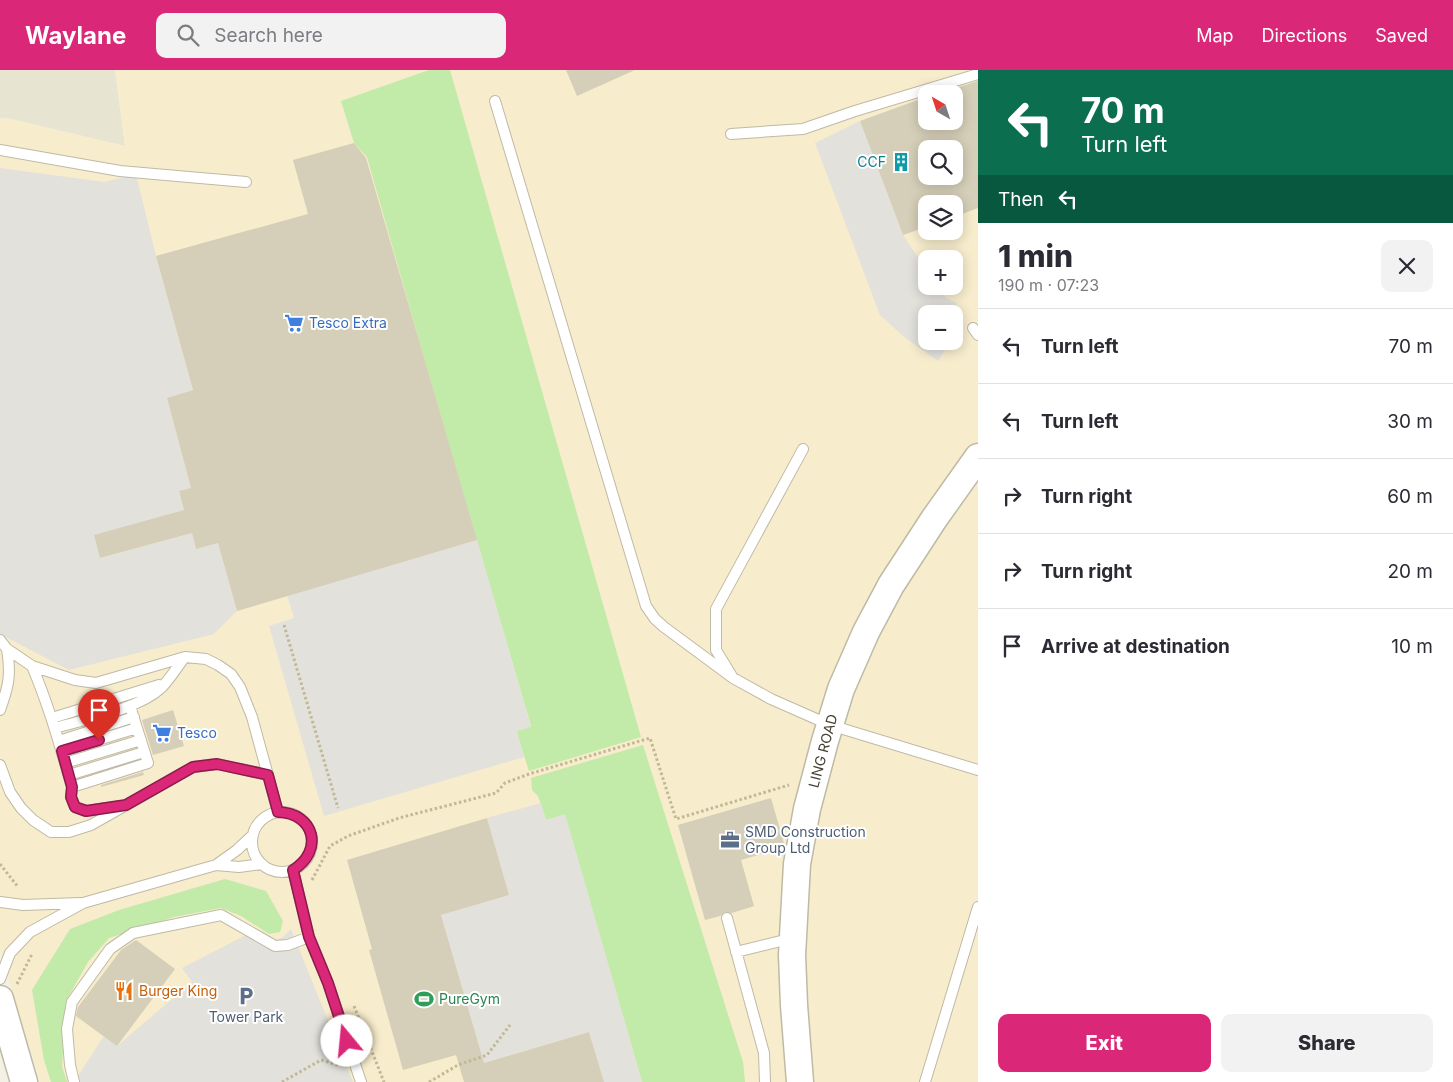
<!DOCTYPE html>
<meta charset="utf-8">
<style>
:root{--surface:#fff;--page:#f2f2f3;--text:#2b2b33;--muted:#7c7c81;--line:#e1e1e2;--accent:#db2777}
body{margin:0;font-family:Inter,sans-serif;background:var(--page);color:var(--text);height:100vh;display:flex;flex-direction:column;font-size:19px;white-space:nowrap}
*{box-sizing:border-box;margin:0}
p{font-size:16px;color:var(--muted)}
.icon{flex:none;width:28px;height:28px;fill:none;stroke:currentColor;stroke-width:2;stroke-linecap:round;stroke-linejoin:round}
.map{position:relative;flex:1;overflow:hidden}
.details{display:flex;flex-direction:column;background:var(--surface);width:475px}
.details>*{flex:none}
.top-card{background:#0b6e4f;color:#fff;overflow:hidden}
.needle{width:32px;rotate:321deg}
.tools{position:absolute;left:918px;top:15px;display:grid;gap:10px}
.tools a{display:grid;place-items:center;width:45px;height:45px;border-radius:10px;background:var(--surface);box-shadow:0 2px 12px #0003;font-size:25px}
.pin{position:absolute;display:grid;place-items:center;width:42px;height:42px;color:#fff;margin:-51px -21px;border-radius:50% 50% 50% 0;rotate:-45deg;box-shadow:0 0 5px #0007}
.pin .icon{rotate:45deg}
.me{position:absolute;width:55px;margin:-28px;rotate:343deg;stroke-linejoin:round;filter:drop-shadow(0 0 4px #0008)}
.turn{display:flex;align-items:center;gap:18px;height:105px;padding:0 20px;font-size:22px}
.turn .icon{width:65px;height:65px;stroke-width:2.5}
.turn b{display:block;font-size:35px;line-height:42px}
.then{display:flex;align-items:center;height:48px;padding:0 20px;background:#0003;gap:10px;font-size:19px}
.round{display:grid;place-items:center;flex:none;width:52px;height:52px;border-radius:10px;background:var(--page)}
.summary{display:flex;align-items:center;justify-content:space-between;height:85px;padding:0 20px}
h1{font-size:30px;font-weight:800;line-height:38px}
.primary-button{display:flex;gap:10px;margin-top:auto;padding:10px 20px}
.primary-button a{flex:1;height:58px;border-radius:10px;background:var(--accent);color:#fff;font-size:20px;font-weight:800;line-height:58px;text-align:center}
.primary-button a+a{background:var(--page);color:var(--text)}
ul{padding:0;list-style:none}
li{display:flex;align-items:center;gap:15px;height:75px;padding:0 20px;border-top:1px solid var(--line)}
li div{flex:1}
li b{display:block;font-size:19px}
li em{font-style:normal}
header{display:flex;align-items:center;gap:30px;box-sizing:border-box;height:70px;padding:0 25px;background:var(--accent);color:#fff}
header strong{font-size:24px}
nav{display:flex;gap:28px;margin-inline-start:auto;font-size:18px}
.search{width:350px;height:45px;background:var(--page);display:flex;align-items:center;gap:12px;box-sizing:border-box;padding:0 18px;border-radius:10px;color:var(--muted);font-size:19px}
main{display:flex;flex:1;min-height:0}
.map>svg:first-child{display:block}
.residential{fill:#e7e4d1}
.commercial{fill:#f7eccc;fill-rule:evenodd}
.green{fill:#c2eaa9}
.parking{fill:#e3e1dc}
.building{fill:#d5ceb8;fill-rule:evenodd}
.lines{fill:none;stroke-linecap:round;stroke-linejoin:round}
.service-casing{stroke:#bfbaa5;stroke-width:12}
.tertiary-casing{stroke:#bfbaa5;stroke-width:29}
.path{stroke:#c1b996;stroke-width:3;stroke-dasharray:2.5 2.5;stroke-linecap:butt}
.service{stroke:#fff;stroke-width:10}
.tertiary{stroke:#fff;stroke-width:26}
.route-casing{stroke:#8e194d;stroke-width:12}
.route{stroke:#db2777;stroke-width:9}
.labels{text-anchor:middle;stroke-width:4;stroke-linejoin:round;paint-order:stroke}
.culture-label{font-size:14px;fill:#0d838f;stroke:#fff;text-anchor:end}
.shop-label{font-size:14px;fill:#366cbe;stroke:#fff;text-anchor:start}
.street-label{font-size:14px;fill:#454133;stroke:#fff}
.service-label{font-size:14px;fill:#4e5e75;stroke:#fff;text-anchor:start}
.food-label{font-size:14px;fill:#c56008;stroke:#fff;text-anchor:start}
.leisure-label{font-size:14px;fill:#27864d;stroke:#fff;text-anchor:start}
</style>
<header>
<strong>Waylane</strong>
<div class="search"><svg class="icon" aria-label="search" viewBox="0 0 24 24"><circle cx="10" cy="10" r="6"/><path d="M15 15l6 6"/></svg>Search here</div>
<nav><a>Map</a><a>Directions</a><a>Saved</a></nav>
</header>
<main>
<div class="map">
<svg width="978" height="1012" viewBox="0 0 978 1012">
<rect width="100%" height="100%" fill="#f3f1e3"/>
<path class="residential" d="M0,0H115L125,76L11,49L0,48Z"/>
<path class="commercial" d="M115,0H978V1012H40L0,881V48L11,49L125,76ZM926,24H954V51H926ZM926,79H954V106H926ZM926,134H954V161H926ZM926,189H954V216H926ZM926,244H954V271H926Z"/>
<path class="green" d="M429,0H450L641,667L529,701L516,661L531,656L442,351L367,87L354,73L341,31Z
M643,675L743,992L745,1012H642L565,745L546,750L538,726L532,720L531,708Z
M225,809L266,821L283,851L280,862L269,864L241,846L221,838L174,847L109,868L88,892L66,931L62,996L67,1012H51L44,990L32,920L70,859L119,840Z"/>
<path class="parking" d="M860,51L903,165L926,199V216H938L946,228L957,233L954,244H926V271H951L938,291L904,267L880,245L815,73Z
M0,98L104,112L136,104L156,186L193,320L167,328L191,418L179,421L184,440L94,466L101,488L192,463L196,479L218,473L237,541L214,564L69,600L0,564Z
M477,470L531,657L517,661L524,687L324,746L269,556L294,548L287,525Z
M541,733L546,750L565,744L642,1012H604L589,962L484,993L441,845L509,825L487,748Z
M291,859L353,1012H74L104,966L117,976L192,912L182,898L256,860L274,871L283,867Z"/>
<path class="building" d="M566,0H635L577,26Z
M978,11V138L954,147V134H926V157L903,165L860,51L926,27V51H954V24H937ZM926,79H954V106H926Z
M354,73L366,88L477,470L237,541L218,473L196,479L192,463L100,488L94,465L184,440L179,421L191,418L167,328L193,320L156,186L308,144L293,90Z
M173,640L184,676L153,685L142,650Z
M143,702L144,705L101,717V715Z
M771,728L785,777L741,790L754,836L732,843L725,842L720,846L705,850L678,755Z
M487,748L509,825L441,845L484,993L589,962L604,1012H464L456,985L403,1000L369,880L372,879L347,790Z
M136,870L175,899L117,976L76,946L78,937L121,880Z"/>
<g class="lines">
<g class="service-casing">
<path id="service" d="M495,31L646,536L655,549L664,557L733,608
M731,64L803,59L855,41L978,4
M0,80L120,101L246,112
M973,258L978,265
M803,379L716,539V580L733,608L771,629L830,655L978,700
M0,570L7,579L32,596L75,610L96,613L185,587L206,589L218,595L231,604L240,617L252,647L278,742
M32,596C49,636 60,676 72,717L71,727L75,737L86,741L121,736
M0,640C9,615 11,605 7,579
M52,648L159,615
M55,658C85,649 139,639 161,618C170,609 177,597 185,587
M59,671L134,647
M62,681L137,658
M65,693L141,670
M0,695L10,722L21,738L33,750L51,762H69L91,755L193,697L217,694L268,705
M69,705L144,682
M72,717L148,693L130,636
M252 772a30 30 0 1 1 60 0a30 30 0 1 1-60 0Z
M216,795L239,797L262,794
M293,800L309,867L328,913L361,1012
M0,832L23,835L81,833
M727,848L764,983L765,1012
M736,882L793,868
M0,909L10,883L30,862L83,833L216,795L237,780L253,765
M74,1012L70,995L67,959L72,932L110,879L133,863L221,845L275,876L288,875L309,867
M925,1012L978,837"/>
</g>
<g class="tertiary-casing">
<path id="tertiary" d="M0,929L24,1012
M800,1012L794,935L792,885L797,794L807,739L825,671L841,619L866,562L891,515L934,449L978,387"/>
</g>
<path class="path" d="M284,555L338,738
M0,794L18,817
M312,810L330,776L348,766L399,748L496,723L505,713L529,704L650,668L676,749L789,715
M17,914L32,884
M354,936L384,1012
M282,1012L321,990L338,995
M429,1012L458,995L487,985L510,955"/>
<use href="#service" class="service"/>
<use href="#tertiary" class="tertiary"/>
</g>
<g class="lines">
<g class="route-casing">
<path id="route" d="M99,670L62,681L72,717L71,727L75,737L86,741L126,735L193,697L217,694L268,705L278,742C315,743 324,781 293,800L309,867L328,913L347,971"/>
</g>
<use href="#route" class="route"/>
</g>
<defs>
<g id="building-bare" transform="scale(1.5)"><path d="M-4-6H4V6H1V3H-1V6H-4ZM-2.5-4.3h1.7v1.8h-1.7ZM.8-4.3h1.7v1.8H.8ZM-2.5-1h1.7V.8h-1.7ZM.8-1h1.7V.8H.8Z" fill="#0f9aa8" stroke="#fff" stroke-width="2.5" paint-order="stroke"/></g>
<g id="supermarket-bare" transform="scale(1.5)"><path d="M-6-5.5h2.5l.6 2H6L4.5 2H-2.5L-4.4-4H-6ZM-1.5 3.2a1.3 1.3 0 1 0 .1 0ZM3 3.2a1.3 1.3 0 1 0 .1 0Z" fill="#3f7fe0" stroke="#fff" stroke-width="2.5" paint-order="stroke"/></g>
<g id="office-bare" transform="scale(1.5)"><path d="M-6-3h4V-5.5h4V-3h4V5H-6ZM-1-4.5V-3h2v-1.5ZM-6 0V1H6V0Z" fill="#5c6f8a" stroke="#fff" stroke-width="2.5" paint-order="stroke"/></g>
<g id="restaurant-bare" transform="scale(1.5)"><path d="M-5-6h1v4h1v-4h1v4h1v-4h1v5L-1.5 .5V6h-2V.5L-5-1ZM5-6V6H3V1.5H1.5Q1.5-4 5-6Z" fill="#e8710a" stroke="#fff" stroke-width="2.5" paint-order="stroke"/></g>
<g id="parking-bare" transform="scale(1.5)"><path d="M-3.5-5.5H1a3.5 3.5 0 0 1 0 7H-1V5.5H-3.5ZM-1-3.4V-.6H.8a1.4 1.4 0 0 0 0-2.8Z" fill="#5c6f8a" stroke="#fff" stroke-width="2.5" paint-order="stroke"/></g>
<g id="stadium-bare" transform="scale(1.5)"><path d="M0-5a6.5 5 0 1 0 0 10a6.5 5 0 1 0 0-10ZM-3.5-1.8h7v3.6h-7Z" fill="#2e9e5b" stroke="#fff" stroke-width="2.5" paint-order="stroke"/></g>
</defs>
<g fill-rule="evenodd">
<use href="#building-bare" x="901" y="92"/>
<use href="#supermarket-bare" x="294" y="253"/>
<use href="#supermarket-bare" x="162" y="663"/>
<use href="#office-bare" x="730" y="770"/>
<use href="#restaurant-bare" x="124" y="921"/>
<use href="#parking-bare" x="246" y="926"/>
<use href="#stadium-bare" x="424" y="929"/>
</g>
<g class="labels">
<g class="culture-label">
<text x="886" y="97">CCF</text>
</g>
<g class="shop-label">
<text x="309" y="258">Tesco Extra</text>
<text x="177" y="668">Tesco</text>
</g>
<g class="street-label">
<text transform="translate(823 681) rotate(-75)" y="5">LING ROAD</text>
</g>
<g class="service-label">
<text x="745" y="767">SMD Construction<tspan x="745" dy="16">Group Ltd</tspan></text>
<text x="246" y="952" text-anchor="middle">Tower Park</text>
</g>
<g class="food-label">
<text x="139" y="926">Burger King</text>
</g>
<g class="leisure-label">
<text x="439" y="934">PureGym</text>
</g>
</g>
</svg>
<div class="tools">
<a><svg class="needle" viewBox="-14 -14 28 28"><path d="M0-13l5 13h-10z" fill="#e53935"/><path d="M0 13l5-13h-10z" fill="#7c7c81"/></svg></a>
<a><svg class="icon" aria-label="search" viewBox="0 0 24 24"><circle cx="10" cy="10" r="6"/><path d="M15 15l6 6"/></svg></a>
<a><svg class="icon" aria-label="layers" viewBox="0 0 24 24"><path d="M12 4l9 5-9 5-9-5zM3 14l9 5 9-5"/></svg></a>
<a>+</a>
<a>−</a>
</div>
<div class="pin" style="left:99px;top:670px;background:#d93025"><svg class="icon" aria-label="arrive" viewBox="0 0 24 24"><path d="M6 21V4h12l-3 4 3 4H6"/></svg></div>
<svg class="me" style="left:347px;top:971px" viewBox="-20 -20 40 40"><circle r="19" fill="#fff"/><path d="M0-13L10 11 0 6-10 11z" fill="#db2777"/></svg>
</div>
<section class="details">
<div class="top-card">
<div class="turn"><svg class="icon" aria-label="left" viewBox="0 0 24 24"><path d="M17 20v-9H6M10 6l-5 5 5 5"/></svg><div><b>70 m</b>Turn left</div></div>
<div class="then">Then<svg class="icon" aria-label="left" viewBox="0 0 24 24"><path d="M17 20v-9H6M10 6l-5 5 5 5"/></svg></div>
</div>
<div class="summary"><div><h1>1 min</h1><p>190 m · 07:23</p></div><a class="round"><svg class="icon" aria-label="close" viewBox="0 0 24 24"><path d="M6 6l12 12M18 6L6 18"/></svg></a></div>
<ul>
<li><svg class="icon" aria-label="left" viewBox="0 0 24 24"><path d="M17 20v-9H6M10 6l-5 5 5 5"/></svg><div><b>Turn left</b></div><em>70 m</em></li>
<li><svg class="icon" aria-label="left" viewBox="0 0 24 24"><path d="M17 20v-9H6M10 6l-5 5 5 5"/></svg><div><b>Turn left</b></div><em>30 m</em></li>
<li><svg class="icon" aria-label="right" viewBox="0 0 24 24"><path d="M7 20v-9h11M14 6l5 5-5 5"/></svg><div><b>Turn right</b></div><em>60 m</em></li>
<li><svg class="icon" aria-label="right" viewBox="0 0 24 24"><path d="M7 20v-9h11M14 6l5 5-5 5"/></svg><div><b>Turn right</b></div><em>20 m</em></li>
<li><svg class="icon" aria-label="arrive" viewBox="0 0 24 24"><path d="M6 21V4h12l-3 4 3 4H6"/></svg><div><b>Arrive at destination</b></div><em>10 m</em></li>
</ul>
<div class="primary-button"><a>Exit</a><a>Share</a></div>
</section>
</main>
